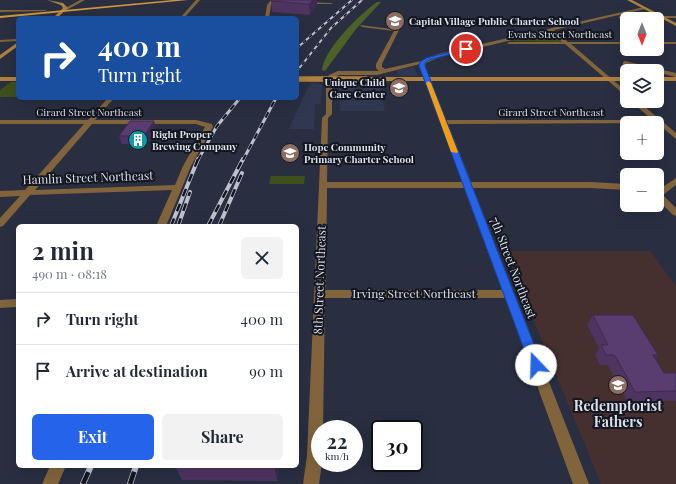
<!DOCTYPE html>
<meta charset="utf-8">
<style>
:root{--surface:#fff;--page:#f2f2f3;--text:#1f2937;--muted:#747a83;--line:#e0e1e3;--accent:#2563eb}
body{margin:0;font-family:"Playfair Display",serif;background:var(--page);color:var(--text);height:100vh;display:flex;flex-direction:column;font-size:15px;white-space:nowrap}
*{box-sizing:border-box;margin:0}
p{font-size:13px;color:var(--muted)}
.icon{flex:none;width:22px;height:22px;fill:none;stroke:currentColor;stroke-width:2;stroke-linecap:round;stroke-linejoin:round}
.map{position:relative;flex:1;overflow:hidden}
.drawer{position:absolute;left:16px;top:224px;width:283px;height:244px;display:flex;flex-direction:column;background:var(--surface);border-radius:6px;box-shadow:0 4px 16px #0002}
.drawer>*{flex:none}
.hud{position:absolute;left:16px;top:16px;width:283px;height:84px;border-radius:6px;box-shadow:0 4px 16px #0002;background:#1a4fa0;color:#fff;overflow:hidden}
.needle{width:26px;rotate:180deg}
.buttons{position:absolute;left:620px;top:12px;display:grid;gap:8px}
.buttons a{display:grid;place-items:center;width:44px;height:44px;border-radius:6px;background:var(--surface);box-shadow:0 4px 16px #0002;font-size:20px}
.speed{position:absolute;left:311px;top:420px;display:flex;gap:8px;font-size:20px;font-weight:700;text-align:center}
.speed>*{display:grid;place-content:center;width:52px;height:52px;border-radius:50%;background:var(--surface);box-shadow:0 4px 16px #0002;line-height:1}
.speed small{font-size:10px;font-weight:400}
.speed .limit{border:2px solid #111;border-radius:6px;background:#fff;color:#111}
.pin{position:absolute;display:grid;place-items:center;width:34px;height:34px;color:#fff;margin:-17px;border:2px solid #fff;border-radius:50%;box-shadow:0 1px 4px #0007}
.me{position:absolute;width:44px;margin:-22px;rotate:339deg;stroke-linejoin:round;filter:drop-shadow(0 0 3px #0008)}
.turn{display:flex;align-items:center;gap:14px;height:84px;padding:0 16px;font-size:18px}
.turn .icon{width:52px;height:52px;stroke-width:2.5}
.turn b{display:block;font-size:28px;line-height:34px}
.round{display:grid;place-items:center;flex:none;width:42px;height:42px;border-radius:6px;background:var(--page)}
.head{display:flex;align-items:center;justify-content:space-between;height:68px;padding:0 16px}
h1{font-size:24px;font-weight:700;line-height:30px}
.cta{display:flex;gap:8px;margin-top:auto;padding:8px 16px}
.cta a{flex:1;height:46px;border-radius:6px;background:var(--accent);color:#fff;font-size:16px;font-weight:700;line-height:46px;text-align:center}
.cta a+a{background:var(--page);color:var(--text)}
ul{padding:0;list-style:none}
li{display:flex;align-items:center;gap:12px;height:52px;padding:0 16px;border-top:1px solid var(--line)}
li div{flex:1}
li b{display:block;font-size:15px}
li em{font-style:normal}
.map>svg:first-child{display:block}
.built{fill:#303750}
.education{fill:#45302f}
.green{fill:#3e501b}
.forest{fill:#4c6125}
.lines{fill:none;stroke-linecap:round;stroke-linejoin:round}
.street{fill:#81643c;fill-rule:evenodd}
.secondary{fill:#ae813e;fill-rule:evenodd}
.primary{fill:#d2973c;fill-rule:evenodd}
.rail-far3-casing{stroke:#bdc1cf;stroke-width:2}
.rail-far2-casing{stroke:#bdc1cf;stroke-width:3}
.rail-far1-casing{stroke:#bdc1cf;stroke-width:4}
.rail-casing{stroke:#bdc1cf;stroke-width:6}
.rail-far3{stroke:#14171f;stroke-width:1.5;stroke-dasharray:4;stroke-linecap:butt}
.rail-far2{stroke:#14171f;stroke-width:2;stroke-dasharray:6;stroke-linecap:butt}
.rail-far1{stroke:#14171f;stroke-width:2.5;stroke-dasharray:8;stroke-linecap:butt}
.rail{stroke:#14171f;stroke-width:4.5;stroke-dasharray:13;stroke-linecap:butt}
.secondary-bridge{stroke:#ae813e;stroke-width:5.5}
.wall{fill:#4d3461}
.shaded-wall{fill:#3e2b4f}
.building{fill:#593d71;stroke:#3e2b4f}
.route{fill:#2563eb;stroke:#184099}
.slow{fill:#f59e0b}
.labels{text-anchor:middle;stroke-width:4;stroke-linejoin:round;paint-order:stroke}
.far-poi-label{font-size:10px;font-weight:bold;fill:#dbdfec;stroke:#14171f;text-anchor:start}
.far-street-label{font-size:10px;fill:#dbdfec;stroke:#14171f}
.street-label{font-size:12px;fill:#dbdfec;stroke:#14171f}
.near-poi-label{font-size:14px;font-weight:bold;fill:#dbdfec;stroke:#14171f}
</style>
<div class="map">
<svg width="676" height="484" viewBox="0 0 676 484">
<rect width="100%" height="100%" fill="#292e41"/>
<path class="built" d="M414,67L418,76H398L397,70Z
M312,83L322,84L321,104H315L314,129H289L308,87Z
M339,84H379L385,111H340Z"/>
<path class="education" d="M505,251H650L676,286V484H601Z"/>
<path class="green" d="M547,32L552,33L561,42L510,41Z
M11,82H18V97H0V90Z
M271,176H305L304,184H269Z"/>
<path class="forest" d="M377,2H381L356,29L325,71L322,70C324,49 360,14 377,2Z"/>
<g class="lines">
<path class="street" d="M80,0H85L63,12L60,11Z
M196,0H200L184,18H180Z
M271,0H275L271,5L269,18H265L267,5Z
M303,2L331,3L333,4H302Z
M644,7L645,9L554,30L568,42H627V44H571L627,92V97L565,44H509L507,43L509,42H562L550,31L440,57L426,63L425,66L446,120H652L631,101H638L676,133V139L657,123L448,124L471,182H590L627,184V190L590,188H473L589,484H573L505,298H325L323,429H320V463H322L319,484H303L307,455L322,118L326,114V83L329,75L338,71H379L376,68V64L394,31L362,27L360,25L399,30L382,64V67L385,69L421,61L438,54ZM420,64L462,182H327L328,118L332,114V83L334,77L339,75H377ZM327,188H464L502,290H326Z
M0,10H45L47,11L0,12Z
M620,16H676V18H618Z
M18,39V41L0,42V40Z
M657,42H676V44H657Z
M625,61L676,73V77L623,64V62Z
M108,98H114L95,120H196L212,124L213,127L191,166L166,226H156L172,190L30,195L3,226L0,227V218L20,196L0,197V191L25,190L84,124H0V120H88ZM92,124H196L205,127L183,166L175,185L35,190Z
M676,178V185L663,195L676,208V216L673,215L657,199V191Z
M18,299V307L0,308V300Z
M50,466H66L58,484H42Z"/>
<path class="secondary" d="M47,0L63,3L68,8L57,18H53L63,8L61,5Z
M627,0H632L676,23V26Z
M18,42V46L0,59V55Z
M0,77H18V81H0Z
M627,77V81H366L363,79L366,77Z
M657,77H676V81H657Z"/>
<path class="primary" d="M173,0H188L0,18V16Z"/>
<g class="rail-far3-casing">
<path id="rail-far3" d="M297,48L352,0
M297,71L331,28L362,0"/>
</g>
<g class="rail-far2-casing">
<path id="rail-far2" d="M198,160L217,126L240,98
M243,160L276,98"/>
</g>
<g class="rail-far1-casing">
<path id="rail-far1" d="M171,226L198,159
M178,226L190,192
M208,226L243,159
M219,226L242,173"/>
</g>
<g class="rail-casing">
<path id="rail" d="M83,484L91,466
M130,484L136,466"/>
</g>
<use href="#rail-far3" class="rail-far3"/>
<use href="#rail-far2" class="rail-far2"/>
<use href="#rail-far1" class="rail-far1"/>
<use href="#rail" class="rail"/>
<path class="secondary-bridge" d="M297,79H366"/>
</g>
<path class="wall" d="M271,0H318H317V5L310,15L272,12Z
M156,129L147,144H122L119,136Z
M593,315L658,355L655,359L664,373H676V401H627L610,369L607,365H600L595,355L599,348L587,325Z
M175,466H279L277,481L182,480Z"/>
<path class="shaded-wall" d="M313,0H318H317V5L310,15L309,4Z
M154,121L156,129L147,144L144,136Z
M274,466H279L277,481Z"/>
<path class="building" d="M271,0H313L309,4L271,1Z
M130,121H154L144,136H119Z
M593,315H633L658,355H653L664,373H676V391L635,392L617,359L614,355H606L601,345H608Z"/>
<path class="route" d="M466,48L467,50L429,60L425,63V66L542,365L540,368L536,370L531,368L530,365L419,66L420,62L426,58Z"/>
<path class="slow" d="M428,81L431,83L458,152L457,153L451,152L426,83Z"/>
<defs>
<g id="school-disc" transform="scale(1)"><circle r="9.5" fill="#8d6e63" stroke="#14171f"/><path d="M0-5L7-2L0 1L-7-2ZM-4 1L0 2.5L4 1V4Q0 6-4 4Z" fill="#fff"/></g>
<g id="building-disc" transform="scale(1)"><circle r="9.5" fill="#0f9aa8" stroke="#14171f"/><path d="M-4-6H4V6H1V3H-1V6H-4ZM-2.5-4.3h1.7v1.8h-1.7ZM.8-4.3h1.7v1.8H.8ZM-2.5-1h1.7V.8h-1.7ZM.8-1h1.7V.8H.8Z" fill="#fff"/></g>
<g id="university-disc" transform="scale(1)"><circle r="9.5" fill="#8d6e63" stroke="#14171f"/><path d="M0-5L7-2L0 1L-7-2ZM-4 1L0 2.5L4 1V4Q0 6-4 4Z" fill="#fff"/></g>
</defs>
<g fill-rule="evenodd">
<use href="#school-disc" x="395" y="21"/>
<use href="#school-disc" x="399" y="88"/>
<use href="#building-disc" x="138" y="140"/>
<use href="#school-disc" x="290" y="153"/>
<use href="#university-disc" x="618" y="385"/>
</g>
<g class="labels">
<g class="far-poi-label">
<text x="409" y="25">Capital Village Public Charter School</text>
<text x="385" y="86" text-anchor="end">Unique Child<tspan x="385" dy="12">Care Center</tspan></text>
<text x="152" y="138">Right Proper<tspan x="152" dy="12">Brewing Company</tspan></text>
<text x="304" y="151">Hope Community<tspan x="304" dy="12">Primary Charter School</tspan></text>
</g>
<g class="far-street-label">
<text x="560" y="38">Evarts Street Northeast</text>
<text x="89" y="116">Girard Street Northeast</text>
<text x="551" y="116">Girard Street Northeast</text>
</g>
<g class="street-label">
<text transform="translate(88 178) rotate(-2)" y="4">Hamlin Street Northeast</text>
<text transform="translate(513 268) rotate(69)" y="4">7th Street Northeast</text>
<text transform="translate(320 280) rotate(-88)" y="4">8th Street Northeast</text>
<text x="414" y="298">Irving Street Northeast</text>
</g>
<g class="near-poi-label">
<text x="618" y="411">Redemptorist<tspan x="618" dy="16">Fathers</tspan></text>
</g>
</g>
</svg>
<div class="buttons">
<a><svg class="needle" viewBox="-14 -14 28 28"><path d="M0-13l5 13h-10z" fill="#e53935"/><path d="M0 13l5-13h-10z" fill="#747a83"/></svg></a>
<a><svg class="icon" aria-label="layers" viewBox="0 0 24 24"><path d="M12 4l9 5-9 5-9-5zM3 14l9 5 9-5"/></svg></a>
<a>+</a>
<a>−</a>
</div>
<div class="speed"><div>22<small>km/h</small></div><div class="limit">30</div></div>
<div class="pin" style="left:466px;top:49px;background:#d93025"><svg class="icon" aria-label="arrive" viewBox="0 0 24 24"><path d="M6 21V4h12l-3 4 3 4H6"/></svg></div>
<svg class="me" style="left:536px;top:365px" viewBox="-20 -20 40 40"><circle r="19" fill="#fff"/><path d="M0-13L10 11 0 6-10 11z" fill="#2563eb"/></svg>
<div class="hud">
<div class="turn"><svg class="icon" aria-label="right" viewBox="0 0 24 24"><path d="M7 20v-9h11M14 6l5 5-5 5"/></svg><div><b>400 m</b>Turn right</div></div>
</div>
<section class="drawer">
<div class="head"><div><h1>2 min</h1><p>490 m · 08:18</p></div><a class="round"><svg class="icon" aria-label="close" viewBox="0 0 24 24"><path d="M6 6l12 12M18 6L6 18"/></svg></a></div>
<ul>
<li><svg class="icon" aria-label="right" viewBox="0 0 24 24"><path d="M7 20v-9h11M14 6l5 5-5 5"/></svg><div><b>Turn right</b></div><em>400 m</em></li>
<li><svg class="icon" aria-label="arrive" viewBox="0 0 24 24"><path d="M6 21V4h12l-3 4 3 4H6"/></svg><div><b>Arrive at destination</b></div><em>90 m</em></li>
</ul>
<div class="cta"><a>Exit</a><a>Share</a></div>
</section>
</div>
